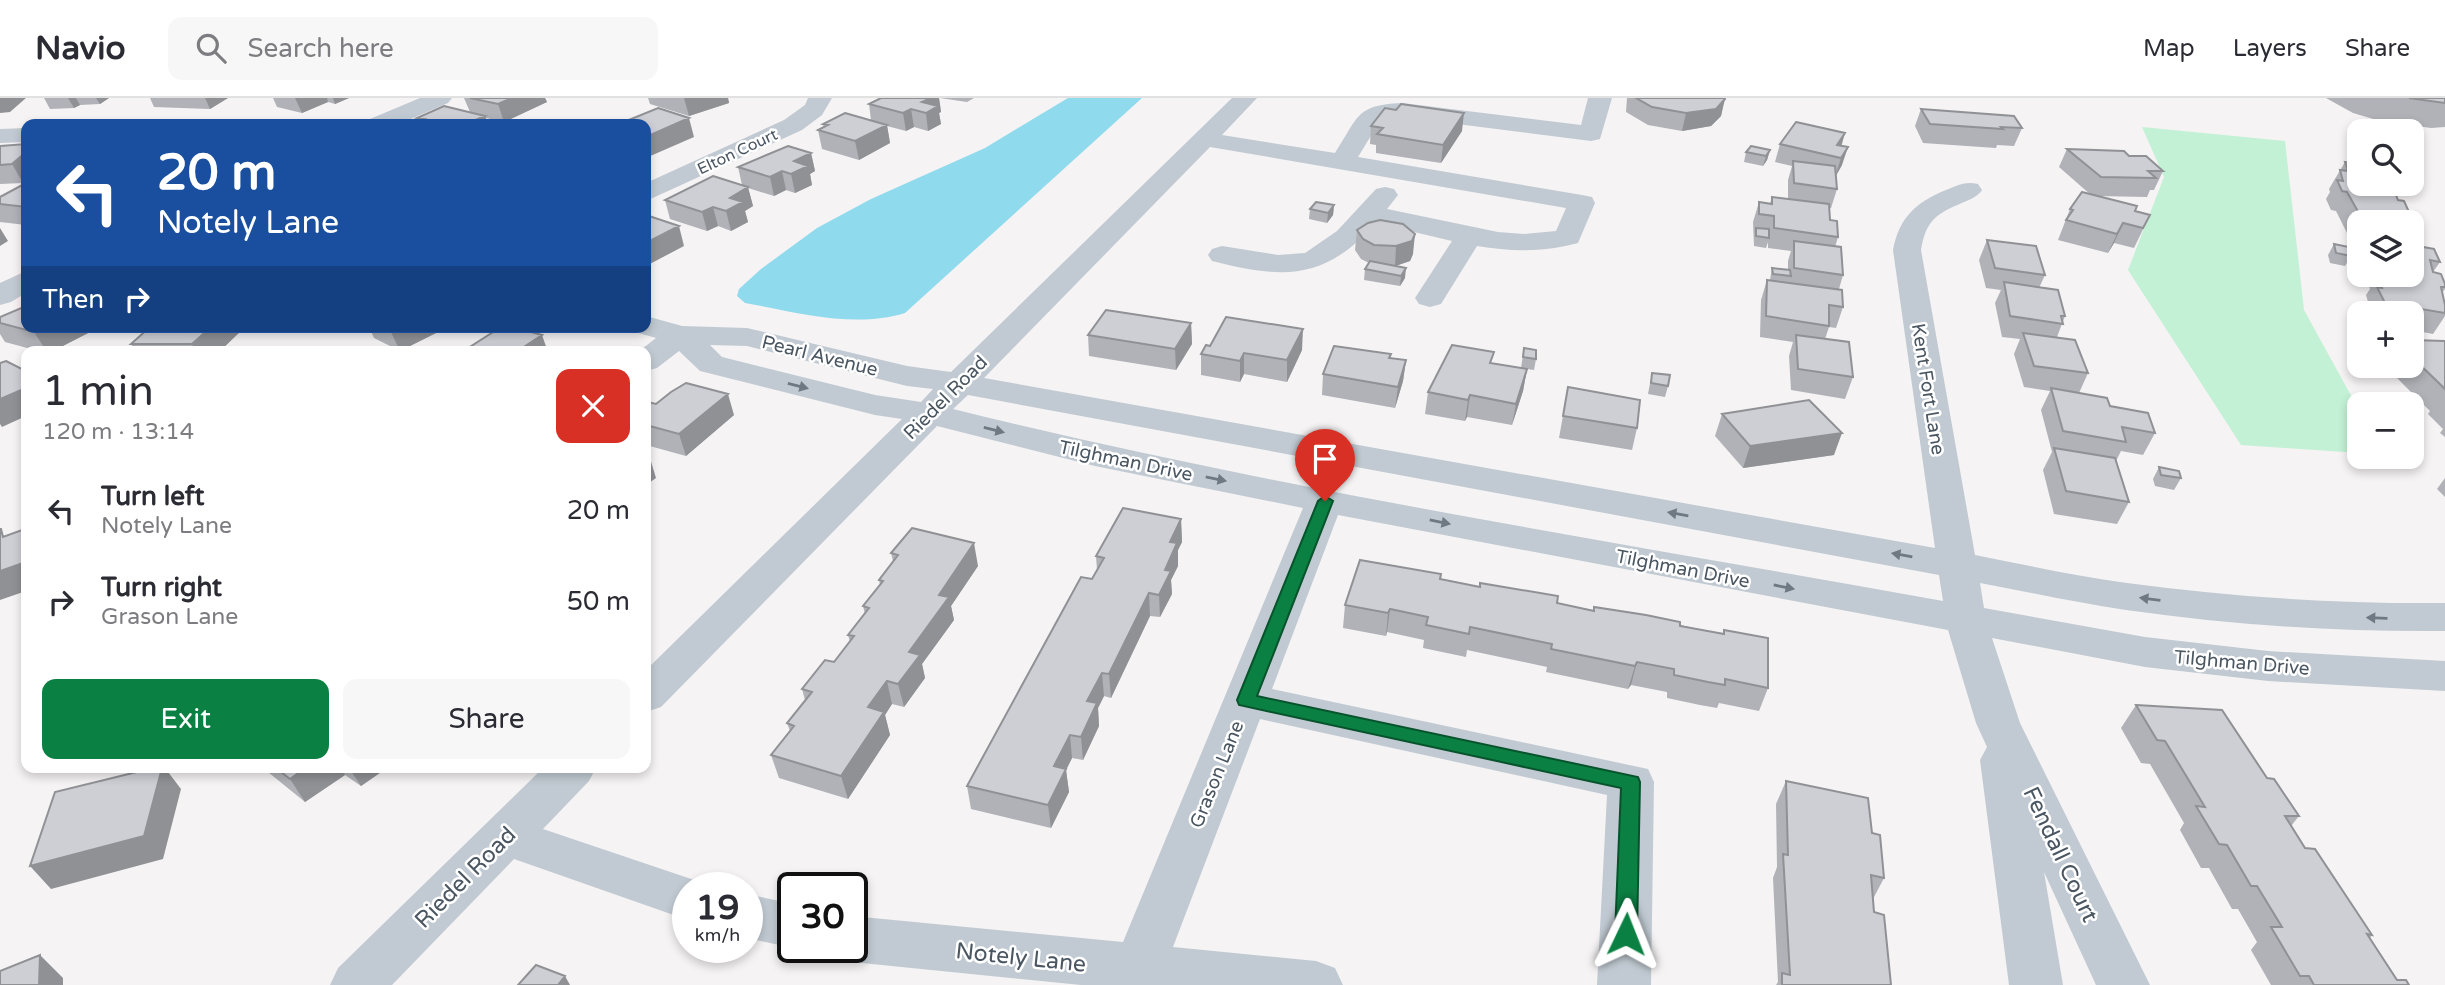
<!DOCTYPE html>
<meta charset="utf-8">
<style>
:root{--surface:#fff;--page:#f7f7f7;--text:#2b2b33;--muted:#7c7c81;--line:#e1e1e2;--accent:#0b8043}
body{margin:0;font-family:"Varela Round",sans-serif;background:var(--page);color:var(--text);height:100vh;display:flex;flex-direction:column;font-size:26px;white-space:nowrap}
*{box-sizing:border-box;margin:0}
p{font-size:23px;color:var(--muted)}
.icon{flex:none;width:38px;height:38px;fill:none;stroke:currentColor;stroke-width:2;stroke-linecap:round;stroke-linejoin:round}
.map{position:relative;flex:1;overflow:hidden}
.panel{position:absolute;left:21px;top:248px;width:630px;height:427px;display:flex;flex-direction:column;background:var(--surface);border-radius:14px;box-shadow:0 4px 10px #0003}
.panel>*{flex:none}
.top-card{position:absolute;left:21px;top:21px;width:630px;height:214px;border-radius:14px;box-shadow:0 4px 10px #0003;background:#1a4fa0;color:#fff;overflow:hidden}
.fabs{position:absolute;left:2347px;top:21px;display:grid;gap:14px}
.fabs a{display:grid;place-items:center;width:77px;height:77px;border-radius:14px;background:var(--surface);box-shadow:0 4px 10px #0003;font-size:35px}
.speed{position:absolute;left:672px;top:774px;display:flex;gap:14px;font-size:35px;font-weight:700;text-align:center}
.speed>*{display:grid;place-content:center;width:91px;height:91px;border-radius:50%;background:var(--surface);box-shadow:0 4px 10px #0003;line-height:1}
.speed small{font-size:18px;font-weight:400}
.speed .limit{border:4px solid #111;border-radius:10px;background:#fff;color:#111}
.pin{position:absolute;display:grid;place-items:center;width:60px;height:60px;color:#fff;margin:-72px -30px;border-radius:50% 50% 50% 0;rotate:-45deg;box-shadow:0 0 7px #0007}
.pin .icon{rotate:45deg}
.me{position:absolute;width:77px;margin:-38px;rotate:2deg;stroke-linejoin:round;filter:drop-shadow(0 0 5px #0008)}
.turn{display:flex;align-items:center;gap:24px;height:147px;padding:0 21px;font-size:32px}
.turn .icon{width:91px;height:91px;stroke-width:2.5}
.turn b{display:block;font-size:49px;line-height:60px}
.then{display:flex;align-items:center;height:66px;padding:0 21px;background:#0003;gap:14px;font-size:26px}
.round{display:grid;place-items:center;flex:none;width:74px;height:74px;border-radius:14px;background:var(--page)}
.overview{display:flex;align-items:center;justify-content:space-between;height:119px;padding:0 21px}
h1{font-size:42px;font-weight:600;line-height:52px}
.action{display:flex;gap:14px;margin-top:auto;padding:14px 21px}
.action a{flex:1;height:80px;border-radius:14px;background:var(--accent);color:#fff;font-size:28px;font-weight:600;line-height:80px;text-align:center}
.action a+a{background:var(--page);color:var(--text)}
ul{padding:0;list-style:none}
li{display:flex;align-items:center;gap:21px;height:91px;padding:0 21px}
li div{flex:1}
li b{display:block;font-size:26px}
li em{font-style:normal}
header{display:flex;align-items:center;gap:42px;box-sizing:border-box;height:98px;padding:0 35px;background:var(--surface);border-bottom:2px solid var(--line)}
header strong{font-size:33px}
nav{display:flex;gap:38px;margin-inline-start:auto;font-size:24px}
.search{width:490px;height:63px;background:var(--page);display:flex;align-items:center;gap:18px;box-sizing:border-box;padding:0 24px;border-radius:14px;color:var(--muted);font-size:26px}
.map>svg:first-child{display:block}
.green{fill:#c3f1d5}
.water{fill:#90daee}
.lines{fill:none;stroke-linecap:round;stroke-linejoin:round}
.minor{fill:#c1cad2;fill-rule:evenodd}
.wall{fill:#b0b2b7}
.shaded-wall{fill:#909195}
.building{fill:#cdcfd5;stroke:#909195;stroke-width:2}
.oneway{fill:#6e7983}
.route{fill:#0b8043;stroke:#07532c;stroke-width:2}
.labels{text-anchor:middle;stroke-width:5;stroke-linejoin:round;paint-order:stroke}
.far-street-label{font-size:16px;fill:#4a5661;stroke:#fff}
.street-label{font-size:19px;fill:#4a5661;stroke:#fff}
.near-street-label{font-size:23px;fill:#4a5661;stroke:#fff}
</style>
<header>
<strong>Navio</strong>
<div class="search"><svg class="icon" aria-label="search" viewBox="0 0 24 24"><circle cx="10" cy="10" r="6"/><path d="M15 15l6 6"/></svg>Search here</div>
<nav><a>Map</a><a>Layers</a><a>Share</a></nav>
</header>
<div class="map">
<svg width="2445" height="887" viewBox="0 0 2445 887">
<rect width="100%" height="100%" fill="#f5f3f3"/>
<path class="green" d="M2142,29L2285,43L2304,212L2359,312V355L2241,347L2128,172L2164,79Z"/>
<path class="water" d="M1068,0H1142L905,215C853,231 797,214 745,205L737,198L739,191L761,171L817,130L871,101L985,50Z"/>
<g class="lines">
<path class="minor" d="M420,0H452L448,5L399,26H367L370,21Z
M808,0H832L822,17L802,32L646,103V85L784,22L805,7Z
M1232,0H1257L1222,37L1335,55C1359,19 1355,7 1402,5L1581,27L1588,0H1612L1600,41L1591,43L1402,19L1384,20L1380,23L1358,59L1582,97L1592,99L1595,105L1578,145C1543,154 1513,154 1477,148L1441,206L1430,209L1419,206L1415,200L1452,143L1376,125C1324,183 1284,181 1212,163L1208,157L1212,151L1222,148L1278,157L1305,155L1337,133L1376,91L1385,89L1394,91L1398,97L1387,111L1498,134L1524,136L1556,133L1566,110L1210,49L984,280L1935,450L1893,152C1899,120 1916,104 1946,92C1958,87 1966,83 1978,86L1982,92C1977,99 1971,101 1964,104C1936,116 1926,122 1921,152L1975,457C2026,467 2076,478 2127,485C2232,499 2339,506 2445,505V533C2339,534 2232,527 2126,512C2077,505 2029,494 1980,485L1984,510L2145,539L2268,553L2445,563V593L2268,583L2145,569L1992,540L2020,625L2150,887H2096L2044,774L2063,887H2009L1980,662L1987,649L1976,625L1948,532L1338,417L1272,591L1648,671L1654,684L1651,887H1597L1607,697L1260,621L1173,849L1316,863L1335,870L1343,887H1081L852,864L834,857L830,849H852V818L1123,844L1303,410L1095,368L937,328L661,609L646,614V572L902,321L875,317L700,273L679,253L657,270L646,273V254H638L656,240L635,234L632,229H646V218L682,228L747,230L907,268L951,274ZM710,247L747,248L907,288L933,291L921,304L875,297L722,259ZM968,297L1939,477L1943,503C1612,443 1279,392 953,311Z
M26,30V44L0,45V31Z
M26,173V195L11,204L0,207V185Z
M543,670H596L589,683L543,731L706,786L708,789H688V822L514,761L392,887H330L338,870Z
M747,796L793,806V849H797L793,850L747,840Z"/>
</g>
<path class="wall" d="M44,0H109L100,6L80,7L74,10L50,11Z
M150,0H228L210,11L154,9Z
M273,0H349L335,6L328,4L302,15L277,9Z
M464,0H545L547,4L504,24L486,20L488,26H412L419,23L417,20L470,14Z
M648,0H728L729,5L689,18L650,6Z
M881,0H939L941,14L939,15L941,26L928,33L914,29L906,33L887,28L890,45L859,62L822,51L818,32L824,30L823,26L871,22L869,6Z
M940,0H974L967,4Z
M1627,0H1724L1721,18L1711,28L1682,33L1648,27L1626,14Z
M2326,0H2445V29L2431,30L2380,23L2353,15Z
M1921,11L2022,30L2014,48L1997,47L1996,50L1923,45L1915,28Z
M1371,28L1462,33L1441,65L1376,55V47L1370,46Z
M26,46L23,85L0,86V48Z
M1780,46L1841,47L1842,67L1836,78L1837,91L1831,110H1829L1830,122L1838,139L1835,149L1843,177L1839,191L1843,209L1836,230L1829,229L1825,241L1853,279L1845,301L1791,292L1789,258L1793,244L1760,239L1761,202L1767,182H1770L1772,170L1788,172V163L1791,153L1768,150V144L1766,150L1754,148L1753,124L1759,104L1770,106L1772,99L1788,101V82L1792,68L1775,64Z
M2067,51L2129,58L2163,73L2154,92H2150L2147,99L2097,98L2135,113L2150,117L2134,150L2114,145L2108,155L2058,142L2070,111L2091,97L2059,69Z
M1770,52L1767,62L1763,68L1744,64L1746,54Z
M811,55L815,73L810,76L812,87L795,95L786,92L774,98L748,90L753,108L745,113L748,124L731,133L718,128L707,133L670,121L665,102L742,87L738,69Z
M2345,64L2359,86H2402L2396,98L2398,102L2414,125L2412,129V124H2359V138L2348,137L2336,113L2331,112L2326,101L2330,94L2329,91Z
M26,85V127L0,124V99Z
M1334,107L1333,117L1327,125L1309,121L1310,111Z
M1357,132L1413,156L1410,163L1396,168L1405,180L1400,188L1364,182L1365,171L1369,165L1361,161L1355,152Z
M1987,142L2045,177L2039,190L2065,218L2057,239L2088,275L2079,295L2110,308L2155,335L2143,357L2121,353L2116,363L2129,404L2117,426L2054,416L2043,372L2052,354L2041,312L2050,293L2024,289L2014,256L2020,241L2002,239L1995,205L2001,192L1986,190L1979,162Z
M2334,146L2351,158L2345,168L2330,165L2328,157Z
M2412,147L2440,164L2433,174L2445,186V191L2442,195L2445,207V218L2433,236L2412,232V215H2367L2364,210L2368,204L2366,197L2370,191L2368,186L2362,184L2359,177H2412Z
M0,219L26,229H95L96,231L51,254H42L5,244L0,236Z
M1191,225L1192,246L1176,272L1089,258L1088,237Z
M150,229H245L219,254H136L131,246Z
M369,229H441L442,232L400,253L374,240Z
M2412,242L2445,243V339L2440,335L2443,331L2428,316L2430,313L2396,279L2399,275L2392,268H2412Z
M1210,248L1302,252L1287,284L1244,276L1240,284L1201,277V256Z
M1524,250L1536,261L1534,272L1521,270Z
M1391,256V260L1406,262L1403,283L1395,310L1322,297L1323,276Z
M1492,265L1527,271L1523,293L1512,327L1467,319L1465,323L1425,316L1428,294Z
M1652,275L1668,288L1665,299L1648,296Z
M1568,289L1637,330L1632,352L1559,340Z
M646,306H656L734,317L686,358L646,347Z
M1722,316L1834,357L1743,370L1715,338Z
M2159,369L2181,380L2174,392L2155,388L2153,381Z
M2445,380V399L2437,391Z
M1181,421L1182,444L1178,452V468L1171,482L1172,496L1160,519L1150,518L1111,600L1104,598L1098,610L1099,628L1083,662L1072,660L1066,672L1069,694L1051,730L971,711L967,688L1097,472L1096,458Z
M891,455L978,468L951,508L954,522L922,566L925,580L904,609L892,606L885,617L890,637L848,701L779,680L771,657L790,633L787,625L805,602L802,591L834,564L850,544L848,537L865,516L863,508L880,487L879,482L893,463Z
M1441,476L1440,481L1557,505L1593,512L1594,509L1723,536L1724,532L1768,590L1759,613L1719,605L1717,610L1700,607L1667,600V594L1631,587L1628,591L1546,574L1547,569L1467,552L1466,559L1423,550L1424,542L1387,534L1386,538L1343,530L1345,507Z
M2136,607L2267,680L2299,718L2291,728L2305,750L2372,837L2370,840L2397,882L2409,887H2271L2251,852L2257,844L2238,811H2232L2209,770H2201L2180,732L2184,725L2150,666L2141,665L2121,630Z
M263,670H387L361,688L345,677L305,704Z
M1786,683L1872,735L1884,780L1873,801L1874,814L1891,887H1776L1778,884L1773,780L1777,769L1776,706Z"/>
<path class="shaded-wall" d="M0,0H26L10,14L0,15Z
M68,0H76L80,7L74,10Z
M96,0H109L100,6Z
M205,0H228L210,11Z
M295,0H327L328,4L302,15Z
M333,0H349L335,6Z
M512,0H545L547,4L504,24L498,6Z
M684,0H728L729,5L689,18Z
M931,0H939L941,14L939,15L941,26L928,33L926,15L922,4Z
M1725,1L1721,18L1711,28L1682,33L1686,15Z
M911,11L914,29L906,33L903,15Z
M1464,15L1462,33L1441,65L1443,47Z
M485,18L488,26H466Z
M689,20L694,39L648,59L646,50V39Z
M887,27L890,45L859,62L855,43Z
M1845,35L1840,53L1837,47Z
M1848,49L1842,67L1835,79L1841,60Z
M1770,52L1767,62L1763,68L1766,58Z
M26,54V82L23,85L12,66Z
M811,55L815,73L810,76L812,87L795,95L791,76L794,63Z
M782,73L786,92L774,98L770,79Z
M748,89L753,108L745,113L748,124L731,133L726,113L730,100Z
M1334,107L1333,117L1327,125L1328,115Z
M713,109L718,128L707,133L702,114Z
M2123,125L2114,145L2108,155L2117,136Z
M679,128L684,148L646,168V145Z
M0,130L8,143L0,148Z
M1415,136L1413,156L1410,163L1395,168L1396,148Z
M1406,170L1405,180L1400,188L1401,178Z
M1191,225L1192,246L1176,272L1175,251Z
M45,229H95L96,231L51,254H47L34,234Z
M211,229H245L219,254H196L192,246Z
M395,229H441L442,232L400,253L390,232Z
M1303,231L1302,252L1287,284V262Z
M542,237L548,254H516Z
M1244,255V276L1240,284V263Z
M1406,262L1403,283L1395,310L1398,289Z
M1527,271L1523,293L1512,327L1516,306Z
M26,290V318L2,329L0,326V301Z
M728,296L734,317L686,358L679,336Z
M1470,297L1467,319L1465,323L1468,302Z
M1842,335L1834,357L1743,370L1750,348Z
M649,357L656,380L646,387V359Z
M1181,421L1182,444L1178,452V468L1171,482L1172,496L1160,519L1159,497L1170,444Z
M22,432L26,438V450Z
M974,445L978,468L951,508L954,522L922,566L925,580L904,609L898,586L909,554L939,497Z
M26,464V493L0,502V473Z
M1149,495L1150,518L1111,600L1109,576Z
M1390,511L1387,534L1386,538L1388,515Z
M1637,564L1631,587L1628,591L1635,568Z
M1102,575L1104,598L1098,610L1099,628L1083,662L1081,639L1087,603Z
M887,583L892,606L885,617L890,637L848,701L841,678L868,609Z
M1070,637L1072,660L1066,672L1069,694L1051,730L1048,707L1054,668Z
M162,670H165L181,691L163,761L51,791L30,768Z
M305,670H341L345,677L305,704L290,681Z
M349,670H387L361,688Z
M40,857L63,880V887H39Z
M565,878L570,887H558Z"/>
<path class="building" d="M470,0H512L498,6Z
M881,0H931L922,4L938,8L926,15L911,11L903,15L869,6Z
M1636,0H1724L1725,1L1716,11L1686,15L1652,9Z
M2409,0H2445V5Z
M1401,6L1464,15L1443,47L1377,36L1383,30L1371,28L1385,10L1396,12Z
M444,8L485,18L466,26H412L424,21L417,20Z
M658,10L689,20L646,39V26H619Z
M1921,11L2014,18L2022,30L2001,29L2003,31L1930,26Z
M845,15L887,27L855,43L818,32L828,27L823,26Z
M1796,24L1845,35L1837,47L1848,49L1841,60L1780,46Z
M26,46V54L12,66L0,67V48Z
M788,48L811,55L794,63L808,68L791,76L782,73L770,79L738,69Z
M1751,48L1770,52L1766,58L1746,54Z
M2067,51L2124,53L2129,58H2146L2163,73H2148L2156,80L2101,79Z
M1793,63L1835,68L1837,91L1794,85Z
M2345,64L2359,66V86H2397L2400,92H2394L2398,102L2404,103L2414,125L2360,117L2347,94L2342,93L2337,82L2343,83L2340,72L2348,73Z
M713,78L748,89L730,100L743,104L726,113L713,109L702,114L665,102Z
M26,85V109L0,106V99Z
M2082,94L2137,108L2135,113L2150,117L2143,130L2123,125L2117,136L2066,122L2073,112L2070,111Z
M1772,99L1829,106L1830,122L1837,123L1838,139L1774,130V118L1759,116V104L1772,106Z
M1316,104L1334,107L1328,115L1310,111Z
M646,117L679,128L646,145Z
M1380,122L1403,126L1415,136L1412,143L1396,148L1374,147L1363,141L1357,132L1368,125Z
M1756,130L1769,131V140L1756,138Z
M1987,142L2036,148L2045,177L1995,170Z
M1794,143L1841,149L1843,177L1794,170Z
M2334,146L2349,149L2351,158L2336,155Z
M2412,147L2434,151L2440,164L2430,162L2433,174L2441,176L2445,186V189H2441L2445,207V215L2385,205L2377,189L2382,190L2378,177L2385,178L2384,177H2412Z
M1370,163L1406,170L1401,178L1365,171Z
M1772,170L1790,172L1791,178L1773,176Z
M1767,182L1842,192L1843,209L1829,207V228L1766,218Z
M2004,184L2058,192L2065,218H2061L2063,226L2010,218Z
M26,208V229H45L34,234L0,225V219Z
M1106,212L1191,225L1175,251L1088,237Z
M1226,219L1303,231L1287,262L1244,255L1240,263L1201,256L1206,247L1210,248Z
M150,229H211L192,246H131Z
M501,229H512L542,237L516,254H462Z
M2023,235L2075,242L2088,275L2034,268Z
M1796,237L1849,244L1853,279L1798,271Z
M2412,242L2445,243V291L2412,259V258H2417L2412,252Z
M1452,247L1494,254L1490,265L1527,271L1516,306L1470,297L1468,302L1428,294Z
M1334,248L1391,256L1389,260L1406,262L1398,289L1323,276Z
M1524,250L1536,252V261L1523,259Z
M6,263L26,273V290L0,301V265Z
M1652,275L1670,277L1668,288L1651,285Z
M686,285L728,296L679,336L646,327V306L648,304L656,306L671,294Z
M1568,289L1640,302L1637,330L1563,318Z
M2051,290L2107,300L2110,308L2148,315L2155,335L2122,329L2126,344L2063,333Z
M1809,302L1842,335L1750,348L1722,316Z
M2054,350L2115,360L2129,404L2066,393Z
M2159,369L2179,373L2181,380L2161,377Z
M1123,410L1181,421L1170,444L1177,445L1165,472L1171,473L1159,497L1149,495L1109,576L1102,575L1087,603L1097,605L1081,639L1070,637L1054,668L1066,671L1048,707L967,688L1081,479L1092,481L1104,460L1096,458Z
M912,430L974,445L939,497L949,499L909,554L920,557L898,586L887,583L868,609L884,614L841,678L771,657L794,628L787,625L812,594L802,591L825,562L834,564L854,538L848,537L869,510L863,508L883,483L879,482L898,457L891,455Z
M0,431H1L3,439L22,432L26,450V464L0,473Z
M1360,462L1441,476L1440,481L1480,489V485L1558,498L1557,505L1594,513V509L1646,517L1680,524V528L1724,536V532L1768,540V590L1725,581V587L1708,584L1674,577V571L1637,564L1635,568L1551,551L1552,546L1470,529L1469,536L1426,527L1428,519L1390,511L1388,515L1345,507Z
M2136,607L2222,612L2267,680L2274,681L2299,718H2285L2305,750L2315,751L2372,837L2367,836L2397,882H2406L2409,887H2314L2309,878H2300L2271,829H2282L2257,788H2251L2227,747L2219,746L2196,708L2205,709L2165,643L2157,642Z
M153,670H162L144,738L30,768L55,694Z
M276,670H305L290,681Z
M1786,683L1868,700L1872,735L1880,737L1884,780L1871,777L1874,814L1884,817L1891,887H1782V875L1790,877L1783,756L1788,757Z
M40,857L39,887H0V873Z
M536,867L565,878L558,887H518Z"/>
<defs><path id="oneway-solid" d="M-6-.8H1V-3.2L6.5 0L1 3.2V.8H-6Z" transform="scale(1.75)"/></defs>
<g class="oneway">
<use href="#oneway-solid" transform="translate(798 288) rotate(14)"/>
<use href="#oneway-solid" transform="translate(994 332) rotate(14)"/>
<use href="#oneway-solid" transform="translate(1216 381) rotate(11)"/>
<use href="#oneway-solid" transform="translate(1678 416) rotate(-170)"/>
<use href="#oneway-solid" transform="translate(1440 424) rotate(11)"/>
<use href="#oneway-solid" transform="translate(1902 457) rotate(-170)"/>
<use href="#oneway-solid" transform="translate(1784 489) rotate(11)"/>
<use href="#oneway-solid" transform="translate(2150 501) rotate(-173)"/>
<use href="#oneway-solid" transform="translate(2377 520) rotate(-178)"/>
</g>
<path class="route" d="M1325,398L1333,403L1257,598L1638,679L1640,684L1637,836L1634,843L1626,846L1618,843L1615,836L1621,690L1239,607L1237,602L1318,403Z"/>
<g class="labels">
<g class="far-street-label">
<text transform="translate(737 53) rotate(-25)" y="6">Elton Court</text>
</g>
<g class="street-label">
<text transform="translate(820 257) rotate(14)" y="7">Pearl Avenue</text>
<text transform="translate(1929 291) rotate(81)" y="7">Kent Fort Lane</text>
<text transform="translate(945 299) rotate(-45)" y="7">Riedel Road</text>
<text transform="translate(1126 362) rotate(12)" y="7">Tilghman Drive</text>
<text transform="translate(1683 470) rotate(11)" y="7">Tilghman Drive</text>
<text transform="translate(2242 564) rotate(5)" y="7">Tilghman Drive</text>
<text transform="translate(1216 676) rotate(-68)" y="7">Grason Lane</text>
</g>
<g class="near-street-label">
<text transform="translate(2061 756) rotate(65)" y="8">Fendall Court</text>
<text transform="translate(465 779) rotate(-45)" y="8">Riedel Road</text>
<text transform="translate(1021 859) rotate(6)" y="8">Notely Lane</text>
</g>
</g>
</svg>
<div class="fabs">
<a><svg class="icon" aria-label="search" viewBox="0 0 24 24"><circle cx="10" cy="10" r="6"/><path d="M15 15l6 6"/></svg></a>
<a><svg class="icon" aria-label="layers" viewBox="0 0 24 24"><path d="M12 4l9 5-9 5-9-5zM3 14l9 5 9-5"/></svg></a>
<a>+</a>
<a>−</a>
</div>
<div class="speed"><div>19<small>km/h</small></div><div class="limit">30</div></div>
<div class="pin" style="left:1325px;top:403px;background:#d93025"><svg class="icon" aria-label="arrive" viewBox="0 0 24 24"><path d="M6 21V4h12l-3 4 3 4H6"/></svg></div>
<svg class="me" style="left:1626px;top:836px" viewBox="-20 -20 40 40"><path d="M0-17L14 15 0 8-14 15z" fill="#0b8043" stroke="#fff" stroke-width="4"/></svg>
<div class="top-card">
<div class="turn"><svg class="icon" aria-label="left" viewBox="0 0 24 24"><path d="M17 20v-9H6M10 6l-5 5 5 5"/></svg><div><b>20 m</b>Notely Lane</div></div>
<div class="then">Then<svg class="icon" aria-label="right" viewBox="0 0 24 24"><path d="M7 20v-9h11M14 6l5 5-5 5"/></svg></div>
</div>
<section class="panel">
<div class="overview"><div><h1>1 min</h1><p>120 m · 13:14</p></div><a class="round" style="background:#d93025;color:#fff"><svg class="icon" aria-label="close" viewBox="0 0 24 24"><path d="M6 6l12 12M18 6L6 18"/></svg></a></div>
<ul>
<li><svg class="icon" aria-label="left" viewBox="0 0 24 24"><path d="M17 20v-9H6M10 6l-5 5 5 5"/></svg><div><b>Turn left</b><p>Notely Lane</p></div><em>20 m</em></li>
<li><svg class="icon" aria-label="right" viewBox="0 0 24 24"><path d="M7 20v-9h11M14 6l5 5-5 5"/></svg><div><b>Turn right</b><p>Grason Lane</p></div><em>50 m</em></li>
</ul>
<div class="action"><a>Exit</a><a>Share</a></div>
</section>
</div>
